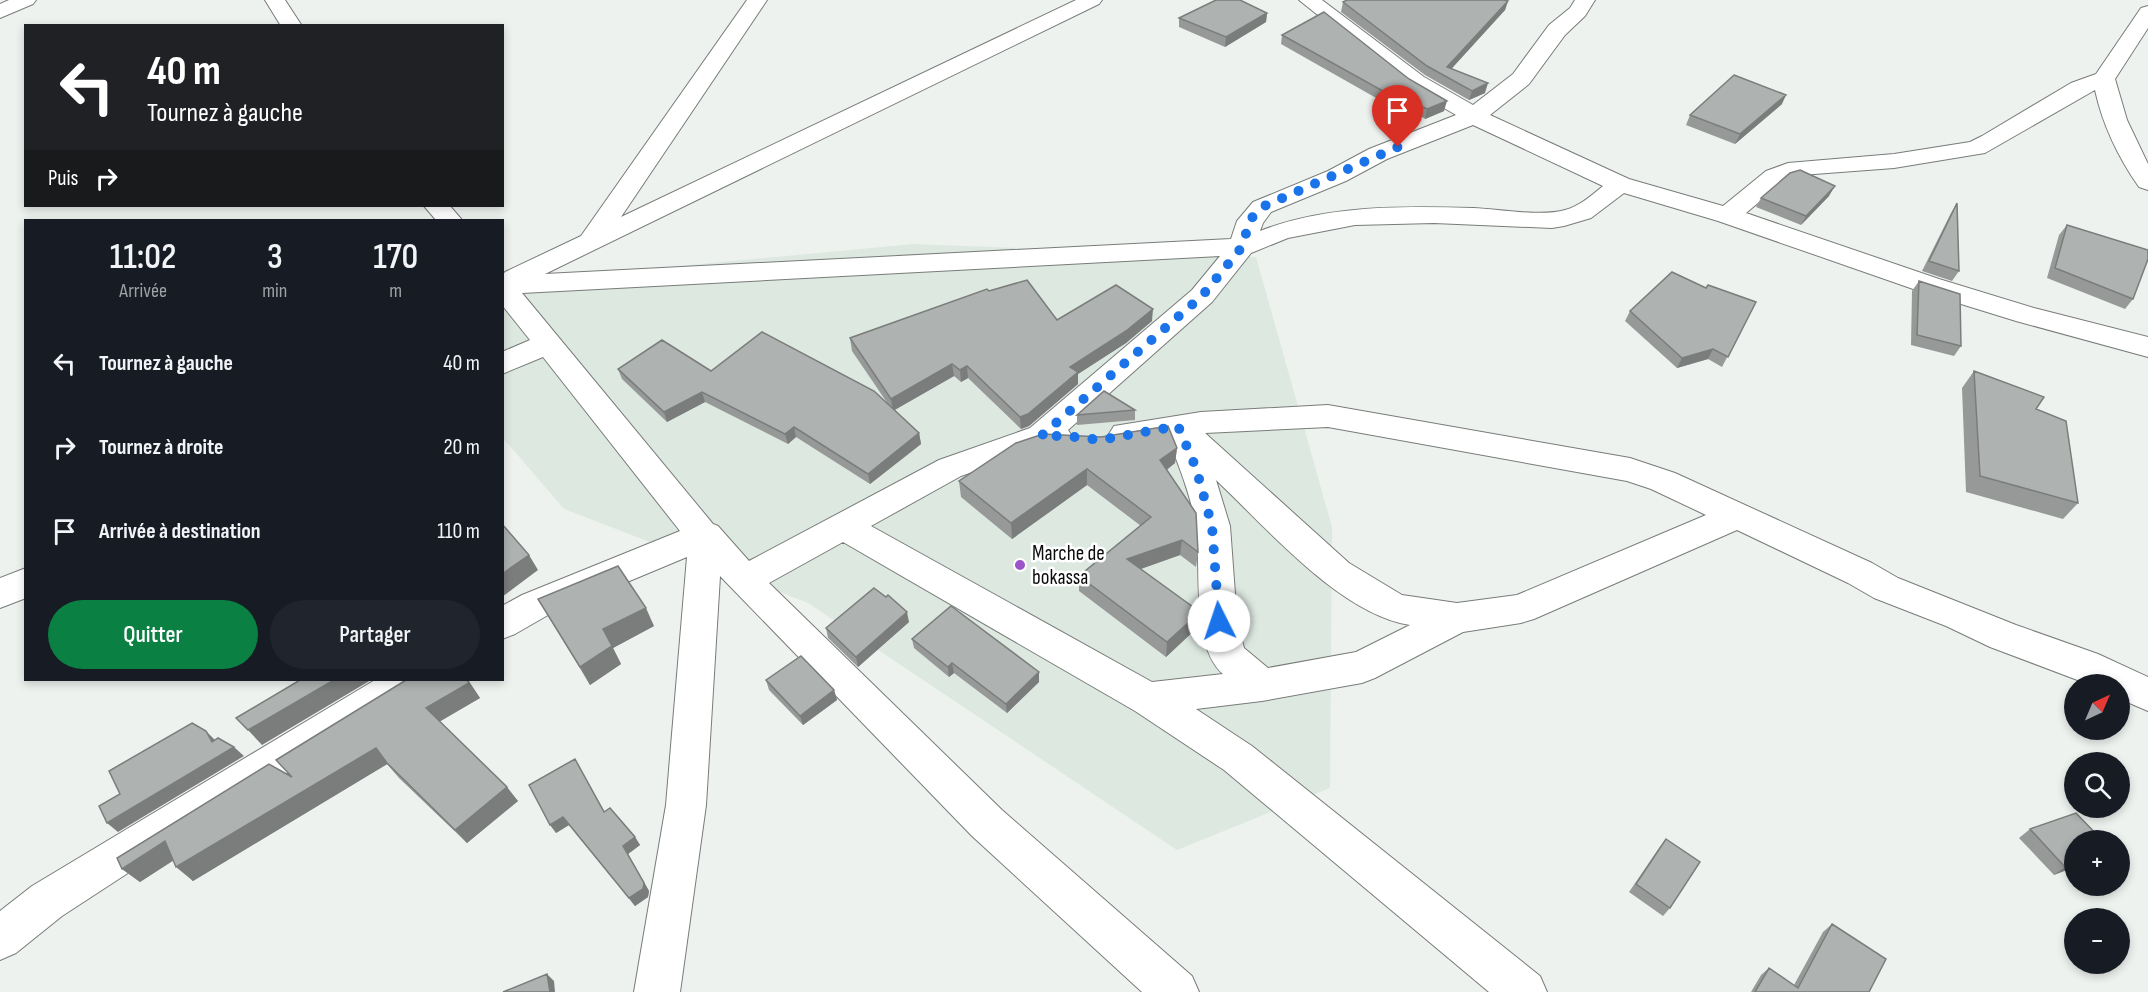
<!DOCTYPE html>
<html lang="fr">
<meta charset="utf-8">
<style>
:root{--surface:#171b24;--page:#20242c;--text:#f1f3f6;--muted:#9ea1a6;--accent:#0b8043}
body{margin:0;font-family:"Sofia Sans Condensed",sans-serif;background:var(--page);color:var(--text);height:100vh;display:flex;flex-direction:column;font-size:22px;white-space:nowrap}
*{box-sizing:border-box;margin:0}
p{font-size:20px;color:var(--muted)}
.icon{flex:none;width:33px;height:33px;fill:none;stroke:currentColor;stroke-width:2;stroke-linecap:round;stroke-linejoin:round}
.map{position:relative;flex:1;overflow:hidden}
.side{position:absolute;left:24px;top:219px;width:480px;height:462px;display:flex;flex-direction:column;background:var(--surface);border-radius:0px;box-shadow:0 3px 9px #0003}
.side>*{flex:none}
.guide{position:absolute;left:24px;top:24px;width:480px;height:183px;border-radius:0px;box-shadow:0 3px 9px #0003;background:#202124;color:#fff;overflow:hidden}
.needle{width:39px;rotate:44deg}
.controls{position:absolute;left:2064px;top:674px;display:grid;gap:12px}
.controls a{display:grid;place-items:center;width:66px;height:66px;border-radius:50%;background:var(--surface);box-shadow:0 3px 9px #0003;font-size:30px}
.pin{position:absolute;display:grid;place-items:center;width:51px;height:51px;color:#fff;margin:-62px -26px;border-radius:50% 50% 50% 0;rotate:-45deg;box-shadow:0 0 6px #0007}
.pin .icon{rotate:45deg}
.me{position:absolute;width:66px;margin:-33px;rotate:356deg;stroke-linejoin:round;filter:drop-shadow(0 0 4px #0008)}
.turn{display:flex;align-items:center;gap:21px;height:126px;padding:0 24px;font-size:27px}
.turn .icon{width:78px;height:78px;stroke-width:2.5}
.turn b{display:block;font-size:42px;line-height:51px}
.then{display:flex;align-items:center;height:57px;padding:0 24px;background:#0003;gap:12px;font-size:22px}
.eta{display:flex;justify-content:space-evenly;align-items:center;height:102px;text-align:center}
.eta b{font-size:36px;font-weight:600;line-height:42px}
.action{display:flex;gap:12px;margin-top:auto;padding:12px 24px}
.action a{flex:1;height:69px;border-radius:36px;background:var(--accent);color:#fff;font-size:24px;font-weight:600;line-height:69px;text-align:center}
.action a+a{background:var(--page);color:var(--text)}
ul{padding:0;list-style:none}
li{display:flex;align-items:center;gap:18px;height:84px;padding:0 24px}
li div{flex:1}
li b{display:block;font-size:22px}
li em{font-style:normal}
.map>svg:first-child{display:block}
.built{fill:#dde8e1}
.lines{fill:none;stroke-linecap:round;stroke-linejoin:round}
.street-casing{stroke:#787c79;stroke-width:2}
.street{fill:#fff;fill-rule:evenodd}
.wall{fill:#969997}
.shaded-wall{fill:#7a7d7b}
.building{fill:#aeb2b0;stroke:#7a7d7b;stroke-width:1.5}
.route{stroke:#1a73e8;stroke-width:10;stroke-dasharray:0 18}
.poi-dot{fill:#9c55c8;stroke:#fff;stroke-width:2}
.labels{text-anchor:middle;stroke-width:5;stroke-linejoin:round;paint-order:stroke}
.poi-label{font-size:21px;fill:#0b0c0b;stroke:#fff;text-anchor:start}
</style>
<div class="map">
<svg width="2148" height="992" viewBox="0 0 2148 992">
<rect width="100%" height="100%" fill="#eef2ef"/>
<path class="built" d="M913,244L1256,257L1332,527L1330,788L1177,850L808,603L564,509L503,438L502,294L554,278Z"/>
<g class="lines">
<g class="street-casing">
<path id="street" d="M9,0H36L33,4L0,18V4Z
M265,0H285L302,26H281Z
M747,0H767L621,217L1076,0H1102L1099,4L545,274L1231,239L1237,221L1253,202L1328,171L1369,149L1456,115L1408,87L1299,0H1322L1424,77L1473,105L1513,74L1549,25L1570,8L1575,0H1595L1585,16L1565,35L1529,84L1490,115L1629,179L1723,206L1766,171L1788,163L1894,154L1970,142L1982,136L2071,83L2096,74L2141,8L2148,6V28L2115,79L2127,120L2148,164V190L2139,187C2118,157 2103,126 2095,90L1985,153L1894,168L1801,175L1784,181L1746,213L1939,279L2034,308L2148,337V357L2016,321L1919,291L1718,221L1624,193L1591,218L1564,226L1552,228L1434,223L1355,225L1288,238L1251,253L1212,302L1068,430L1072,436L1067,444L1043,447L961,476L871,526L1152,682L1223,674C1190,645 1202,567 1196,526C1191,496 1179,466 1168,438L1125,445L1114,442L1109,434L1114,426L1201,412L1328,405L1630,458L1675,473L1872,563L1898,578L2016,625L2098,654L2148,677V711L2120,699V684H2088L1990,647L1946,626L1874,598L1848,583L1737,530L1534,619L1521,623L1463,632L1375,678L1362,683L1262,701L1196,709L1252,746L1540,976L1547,992H1489L1224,770L1135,711L843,542L769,583L1002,810L1192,976L1199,992H1142L972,836L720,576L706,805L680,992H634L666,805L687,557L548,615L515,634L502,639V606L522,595L680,531L543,357L502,374V352L530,340L502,305V276L505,272L581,236ZM1473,125L1603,186C1592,195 1580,206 1565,210C1542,217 1498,209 1473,208C1403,206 1327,205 1260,231L1263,223L1271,212L1346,181L1387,159ZM1220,256L1192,290L1030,428L939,460L749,561L718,526L713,524L522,293ZM1328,427L1627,481L1651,489L1706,515L1517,595L1457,603L1402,595L1349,563L1205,433ZM1216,480C1267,528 1340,614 1410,625L1356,652L1268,668L1244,648L1237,621L1230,526Z
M424,206H450L462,220H436Z
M26,568V598L0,608V578Z
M375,680H425L419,691L151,858L62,916L16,953L0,960V911L32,886Z"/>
</g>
<use href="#street" class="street"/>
</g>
<path class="wall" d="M1508,1L1505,10L1451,69L1485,93L1469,100L1425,75L1341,12L1343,2Z
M1267,13L1266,22L1225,47L1179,27V18Z
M1282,35L1444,111L1425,119L1421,116L1415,120L1281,44Z
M1782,104L1735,144L1686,125L1690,115Z
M1829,196L1801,225L1756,207L1761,198Z
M1957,203L1959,271L1952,281L1922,271L1951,213Z
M2067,225L2133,299L2125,309L2047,278L2059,235Z
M1919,281L1961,346L1954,356L1911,345L1912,291Z
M1706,288L1756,302L1722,367L1708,359L1677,368L1625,321L1630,311Z
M989,291L1057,320L1152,321L1126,343L1078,374V384L1029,426L1021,429L968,378L961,382L954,376L894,410L919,433L921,444L870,484L796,437L788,444L705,402L667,422L622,379L618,369L711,371L888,404L852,351L850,338Z
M1974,371L2036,409L2078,503L2063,519L1966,492L1962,388Z
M1135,410V420L1077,425V415Z
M1177,448L1175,463L1167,470L1198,552L1196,567L1180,555L1141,569L1198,627L1166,657L1079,591V576L1141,526L1087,485L1012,539L961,497L959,481Z
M538,599L654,626L613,648L621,664L590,685L549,617Z
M909,622L858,667L828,638L826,628Z
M912,639L1039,682L1007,713L954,673L949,677L914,648Z
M406,680H468L480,698L439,722L518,801L467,843L399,778L387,764L193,881L173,860L140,882L122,869L292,777Z
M766,680L834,690L837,700L803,725L769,690Z
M580,768L605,812L635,837L640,845L628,854L649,891L648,897L635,906L569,825L556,833Z
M2030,829L2074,840V867L2054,875L2019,838Z
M1666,839L1670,908L1663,916L1629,892L1659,848Z
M1832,924L1869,992H1751L1761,975L1769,968L1794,985L1823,932Z"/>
<path class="shaded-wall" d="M1508,1L1505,10L1444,77L1447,67Z
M1267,13L1266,22L1225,47L1226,37Z
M1488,83L1485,93L1469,100L1472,91Z
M1786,95L1782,104L1735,144L1740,134Z
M1447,101L1444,111L1425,119L1427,109Z
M1423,107L1421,116L1415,120L1417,110Z
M1835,186L1829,196L1801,225L1806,216Z
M1153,309L1152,321L1126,343L1078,374V384L1029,426L1021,429L1020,417L1070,367Z
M1713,349L1708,359L1677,368L1682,358Z
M952,364L954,376L893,411L891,399Z
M967,366L968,378L961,382L960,370Z
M702,392L705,402L667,422L664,412Z
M794,427L796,437L788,444L785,434Z
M919,433L921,444L870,484L868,474Z
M1177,448L1175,463L1159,475L1160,460Z
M1087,469V485L1012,539L1011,523Z
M1182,540L1180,555L1126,574L1127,559Z
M529,555L538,570L502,597V574Z
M646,608L654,626L613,648L621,664L590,685L580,667L603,629Z
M907,612L909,622L858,667L856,657Z
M1200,612L1198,627L1166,657L1167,642Z
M952,663L954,673L949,677L948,667Z
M1039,672V682L1007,713L1006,704Z
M334,680H371L262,745L248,730Z
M468,680L480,698L437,723L426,708Z
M834,690L837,700L803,725L800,716Z
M206,731L215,740L212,742Z
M234,747L244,756L118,832L107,823Z
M376,748L389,763L193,881L176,867Z
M507,787L518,801L467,843L455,830Z
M563,817L569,825L556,833L550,825Z
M635,837L640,845L628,854L649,891L648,897L635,906L629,898L623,846Z
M165,841L182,855L140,882L122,869Z
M2074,863V867L2054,875L2065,867Z
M547,974L554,981L555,992H550Z"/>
<path class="building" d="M1216,0H1240L1267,13L1226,37L1179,18Z
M1347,0H1504L1508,1L1447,67L1488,83L1472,91L1427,66L1343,2Z
M1324,12L1409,79L1447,101L1427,109L1423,107L1417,110L1282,35Z
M1734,75L1786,95L1740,134L1690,115Z
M1800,170L1835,186L1806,216L1761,198L1790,173Z
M1957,203L1959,271L1929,261Z
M2067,225L2148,250V259L2133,299L2055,268Z
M1672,272L1706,288L1708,285L1756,302L1728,357L1713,349L1682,358L1630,311Z
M1027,280L1057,320L1116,285L1153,309L1126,331L1070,367L1078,372L1028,414L1020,417L967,366L960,370L952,364L891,399L850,338L987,289L989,291Z
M1919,281L1960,294L1961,346L1917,335Z
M762,332L874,391L919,433L868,474L794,427L785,434L702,392L664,412L618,369L662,340L711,371Z
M1974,371L2044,397L2036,409L2066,421L2078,503L1980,476Z
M1104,391L1135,410L1077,415Z
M1168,426L1177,448L1160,460L1196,513L1198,552L1182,540L1127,559L1200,612L1167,642L1079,576L1151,517L1087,469L1011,523L959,481L1016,443L1043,434L1101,437Z
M502,524L529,555L502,574Z
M618,566L646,608L603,629L612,646L580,667L538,599Z
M874,588L886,597L888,595L907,612L856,657L826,628Z
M951,606L1039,672L1006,704L952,663L948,667L912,639Z
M801,656L834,690L800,716L766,680Z
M300,680H334L248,730L236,718Z
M406,680H467L469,683L426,708L507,787L455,830L387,763L376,748L176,867L165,841L122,869L117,858L269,764L292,777L276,760Z
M192,723L206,731L212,742L218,738L234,747L107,823L99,806L120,794L109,771Z
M575,759L604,812L610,808L635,837L623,846L644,883L643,889L629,898L563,817L550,825L529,785Z
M2076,813L2102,840H2074V863L2065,867L2030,829Z
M1666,839L1700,862L1670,908L1636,884Z
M1832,924L1886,959L1869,992H1755L1769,968L1798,988Z
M547,974L550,992H503Z"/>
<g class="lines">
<path class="route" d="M1219,621L1212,526L1196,468L1178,426L1100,440L1066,436H1041L1202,296L1242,247L1250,220L1262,207L1398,147"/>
</g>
<circle class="poi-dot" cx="1020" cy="565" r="6"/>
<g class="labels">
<g class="poi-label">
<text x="1032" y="560">Marche de<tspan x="1032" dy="24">bokassa</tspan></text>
</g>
</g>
</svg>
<div class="controls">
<a><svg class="needle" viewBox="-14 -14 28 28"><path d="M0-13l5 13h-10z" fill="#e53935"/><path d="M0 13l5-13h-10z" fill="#9ea1a6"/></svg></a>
<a><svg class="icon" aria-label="search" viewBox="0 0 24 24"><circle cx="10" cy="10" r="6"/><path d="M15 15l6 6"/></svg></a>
<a>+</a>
<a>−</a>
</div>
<div class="pin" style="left:1398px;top:147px;background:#d93025"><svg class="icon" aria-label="arrive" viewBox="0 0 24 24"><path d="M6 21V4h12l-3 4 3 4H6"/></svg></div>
<svg class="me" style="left:1219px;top:621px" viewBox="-20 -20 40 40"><circle r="19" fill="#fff"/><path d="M0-13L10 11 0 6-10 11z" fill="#1a73e8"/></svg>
<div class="guide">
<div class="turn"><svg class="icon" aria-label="left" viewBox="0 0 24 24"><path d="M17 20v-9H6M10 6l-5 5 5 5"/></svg><div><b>40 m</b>Tournez à gauche</div></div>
<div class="then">Puis<svg class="icon" aria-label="right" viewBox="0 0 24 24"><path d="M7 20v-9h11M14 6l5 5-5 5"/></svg></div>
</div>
<section class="side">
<div class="eta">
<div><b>11:02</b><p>Arrivée</p></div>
<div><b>3</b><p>min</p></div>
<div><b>170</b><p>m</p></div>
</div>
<ul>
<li><svg class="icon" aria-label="left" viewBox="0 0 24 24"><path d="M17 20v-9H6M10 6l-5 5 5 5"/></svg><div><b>Tournez à gauche</b></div><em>40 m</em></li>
<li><svg class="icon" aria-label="right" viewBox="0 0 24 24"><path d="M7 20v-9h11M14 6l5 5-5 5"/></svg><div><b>Tournez à droite</b></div><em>20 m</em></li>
<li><svg class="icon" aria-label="arrive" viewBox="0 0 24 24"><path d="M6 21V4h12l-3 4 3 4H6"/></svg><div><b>Arrivée à destination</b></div><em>110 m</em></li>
</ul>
<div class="action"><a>Quitter</a><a>Partager</a></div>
</section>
</div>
